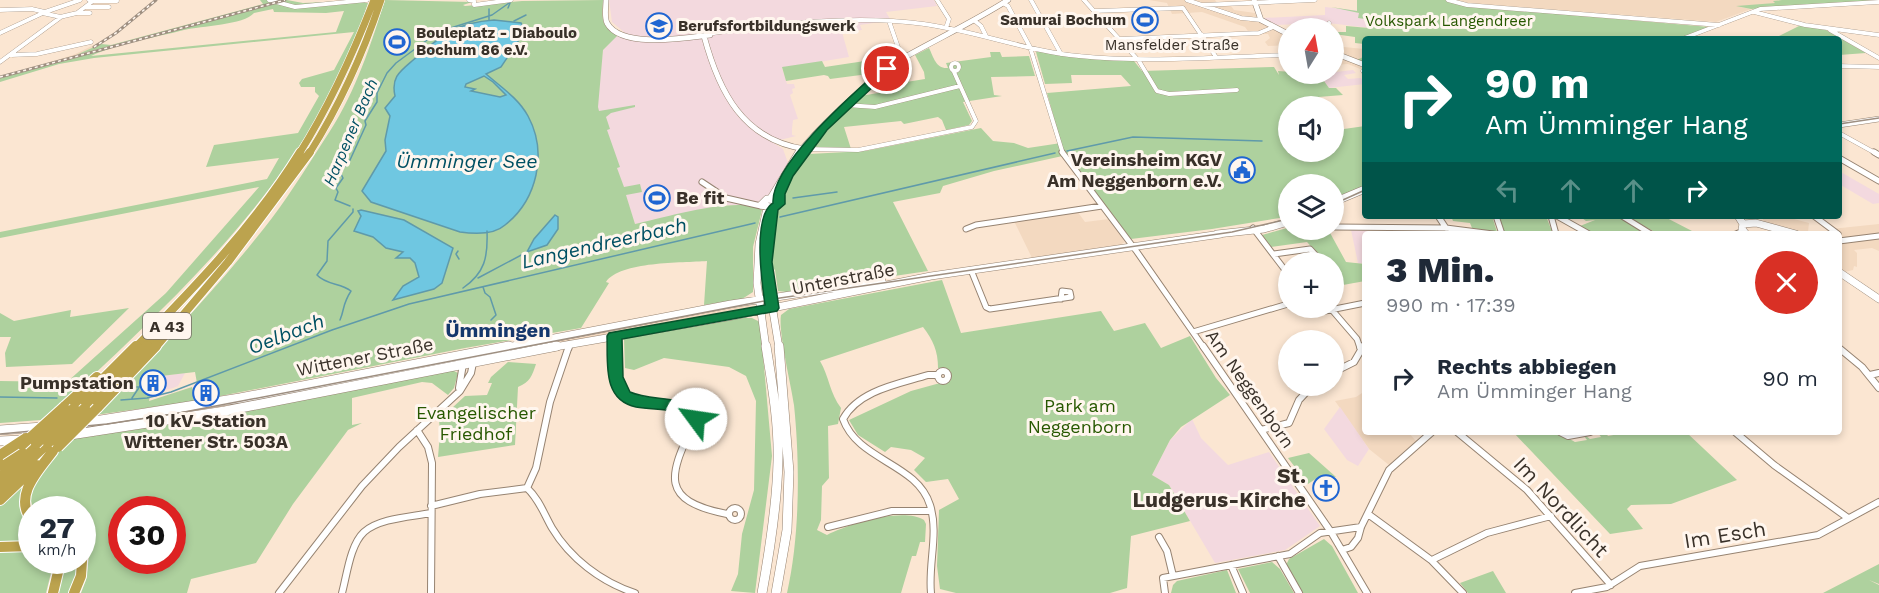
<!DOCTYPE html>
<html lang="de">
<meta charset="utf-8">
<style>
:root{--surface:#fff;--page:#f6f6f7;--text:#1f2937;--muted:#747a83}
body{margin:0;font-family:"Work Sans",sans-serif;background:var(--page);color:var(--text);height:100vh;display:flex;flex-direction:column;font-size:22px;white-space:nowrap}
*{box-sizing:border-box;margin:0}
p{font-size:20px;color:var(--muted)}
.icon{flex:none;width:33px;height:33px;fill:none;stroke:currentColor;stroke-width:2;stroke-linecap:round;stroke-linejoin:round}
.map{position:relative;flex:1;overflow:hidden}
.details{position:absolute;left:1362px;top:231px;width:480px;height:204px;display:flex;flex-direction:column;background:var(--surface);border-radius:6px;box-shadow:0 3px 9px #0003}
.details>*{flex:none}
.hud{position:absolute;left:1362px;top:36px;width:480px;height:183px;border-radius:6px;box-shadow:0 3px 9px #0003;background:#00695c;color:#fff;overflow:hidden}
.needle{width:39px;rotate:11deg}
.buttons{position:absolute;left:1278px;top:18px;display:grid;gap:12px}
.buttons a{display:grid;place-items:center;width:66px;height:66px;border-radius:50%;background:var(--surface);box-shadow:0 3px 9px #0003;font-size:30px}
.speed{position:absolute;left:18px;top:496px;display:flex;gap:12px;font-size:30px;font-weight:700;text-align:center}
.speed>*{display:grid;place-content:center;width:78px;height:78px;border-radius:50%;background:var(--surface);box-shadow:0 3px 9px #0003;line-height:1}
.speed small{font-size:15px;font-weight:400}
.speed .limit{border:9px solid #d22;background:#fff;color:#111}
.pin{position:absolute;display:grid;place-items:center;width:51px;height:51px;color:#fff;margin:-26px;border:3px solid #fff;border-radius:50%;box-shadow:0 2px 6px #0007}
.me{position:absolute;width:66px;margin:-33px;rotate:301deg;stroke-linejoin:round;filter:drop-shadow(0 0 4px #0008)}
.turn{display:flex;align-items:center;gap:21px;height:126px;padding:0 24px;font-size:27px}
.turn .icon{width:78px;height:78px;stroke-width:2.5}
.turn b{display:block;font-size:42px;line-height:51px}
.lanes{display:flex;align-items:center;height:57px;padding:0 24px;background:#0003;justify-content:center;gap:30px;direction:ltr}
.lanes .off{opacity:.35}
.round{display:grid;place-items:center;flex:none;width:63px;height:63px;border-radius:32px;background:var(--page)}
.headline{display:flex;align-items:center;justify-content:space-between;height:102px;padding:0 24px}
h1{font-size:36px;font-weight:800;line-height:45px}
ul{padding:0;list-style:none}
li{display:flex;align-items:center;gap:18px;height:90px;padding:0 24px}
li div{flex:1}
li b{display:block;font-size:22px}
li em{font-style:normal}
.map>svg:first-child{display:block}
.built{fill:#f3d9c0}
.industrial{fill:#f3d9de}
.education{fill:#f3d9df}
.green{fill:#aed19e;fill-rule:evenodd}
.water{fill:#6fc7e1;stroke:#5f9aaa;stroke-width:1.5;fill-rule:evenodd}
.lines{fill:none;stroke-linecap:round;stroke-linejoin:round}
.stream{stroke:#5f9aaa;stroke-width:1.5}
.street-far2-casing{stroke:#968371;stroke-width:4.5}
.street-far1-casing{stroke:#968371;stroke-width:7}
.street-casing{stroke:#968371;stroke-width:8}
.secondary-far2-casing{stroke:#968371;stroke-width:6}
.secondary-far1-casing{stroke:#968371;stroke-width:8}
.secondary-casing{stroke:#968371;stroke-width:10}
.highway-far2-casing{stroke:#fff;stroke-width:8}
.highway-far1-casing{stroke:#fff;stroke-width:10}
.highway-casing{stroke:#fff;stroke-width:12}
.street-far2{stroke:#fff;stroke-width:4}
.street-far1{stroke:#fff;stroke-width:5}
.street{stroke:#fff;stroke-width:6}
.secondary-far2{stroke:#fff;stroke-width:5}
.secondary-far1{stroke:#fff;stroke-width:7}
.secondary{stroke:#fff;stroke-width:9}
.highway-far2{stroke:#bca34e;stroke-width:7}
.highway-far1{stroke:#bca34e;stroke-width:8}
.highway{stroke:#bca34e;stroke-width:10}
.tram{stroke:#9e8f81;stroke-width:1.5}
.rail-casing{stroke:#9e8f81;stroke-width:3}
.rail{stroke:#fff6ee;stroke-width:1.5;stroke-dasharray:3;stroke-linecap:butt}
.highway-bridge-casing{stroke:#fff;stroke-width:12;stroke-linecap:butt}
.highway-bridge{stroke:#bca34e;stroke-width:10}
.route{fill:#0b8043;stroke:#07532c;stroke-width:1.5}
.labels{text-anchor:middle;stroke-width:6;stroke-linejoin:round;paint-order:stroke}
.far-poi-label{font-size:15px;font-weight:bold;fill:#393129;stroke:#fff6ee;text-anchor:start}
.far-park-label{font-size:15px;fill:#275800;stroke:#fff6ee}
.far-street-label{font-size:15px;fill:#393129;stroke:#fff6ee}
.far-water-label{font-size:16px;font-style:italic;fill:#005063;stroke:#fff6ee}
.shield{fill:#fff6ee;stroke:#746c64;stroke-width:1.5}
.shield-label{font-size:16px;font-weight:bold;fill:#393129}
.poi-label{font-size:18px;font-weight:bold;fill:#393129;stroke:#fff6ee;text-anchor:end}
.street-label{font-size:18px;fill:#393129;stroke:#fff6ee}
.park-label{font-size:18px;fill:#275800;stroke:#fff6ee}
.water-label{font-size:20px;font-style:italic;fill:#005063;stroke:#fff6ee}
.neighbourhood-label{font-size:20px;font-weight:bold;fill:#16376c;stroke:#fff6ee}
.near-poi-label{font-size:21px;font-weight:bold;fill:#393129;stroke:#fff6ee;text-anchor:end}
.near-street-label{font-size:21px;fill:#393129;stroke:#fff6ee}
</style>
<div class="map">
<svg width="1879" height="593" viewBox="0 0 1879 593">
<rect width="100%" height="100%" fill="#fbe6d2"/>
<path class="built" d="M283,0H287L0,78L73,55L98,43L101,44L77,56Z
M1149,0H1215L1218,4L1229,3L1234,10L1255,13L1257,18L1288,31V45L1268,46L1265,42L1270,38L1268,34H1250L1245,27L1202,12L1172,14L1167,3Z
M1455,0H1782L1774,1L1776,3L1740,7L1751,9L1716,22L1468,3Z
M1334,46L1364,49L1365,71L1348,64L1334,65Z
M1077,211L1085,222L1109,219L1125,242L1120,245L1032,258L1014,221Z
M1763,216H1783L1809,223L1808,232L1812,234L1763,221Z
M1879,224V251L1872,248L1854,250L1857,253V267L1854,266L1853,270L1845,272L1839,270V243L1849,242L1831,229Z
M748,305L756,307L479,359V355Z
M1365,391V432H1408L1416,441L1389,465L1369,449L1335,401L1356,397Z"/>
<path class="industrial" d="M609,0H934L937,6L886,12L890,19L881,18L880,22L860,25L862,30L842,32L849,57L782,68L787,84H794L795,88L792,89L793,93L790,95L798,119L793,120L792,129V135L796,136L772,142L783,149L788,163L773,193L759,201L757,207L726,205L635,224L597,107L603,50L616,36L625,33L612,22Z
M1353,70L1356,73L1344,75L1348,79L1361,78L1365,84L1329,88L1319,74Z
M185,373L178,386L173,388L150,394L151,391H144L151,380L161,376Z"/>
<path class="education" d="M1325,7L1361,11L1370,28L1328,23L1274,25L1263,18L1325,15Z
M1839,171L1879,194V203L1873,204L1839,184Z
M1351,230H1369L1371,234H1365V264L1358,263Z
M1340,407L1369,449L1358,466L1347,460L1324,429Z
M1192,419L1201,438L1228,465L1269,452L1320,526L1285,550L1215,563L1169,485L1152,475L1170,440Z"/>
<path class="green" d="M260,0H283L76,55L101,44L111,45L263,4Z
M287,0L303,3L367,0L365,3H368C315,173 182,292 56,410L41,420L0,423V381L67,382L166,293L259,187L0,238V232L267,179L279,158L206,167L214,145L298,133L319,96L315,92V87H301L299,83L302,79L334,70L354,32L94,58L59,64L0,82V78ZM273,9L274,12L326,13L344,11L336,32L91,56C116,44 157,37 184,30C201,26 244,25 254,13Z
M385,0L472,2L463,5L465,6L522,1L603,0C602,18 600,27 618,35L603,50L598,107L599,111L635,105V107L611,113L606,117L610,129L607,130L620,167L617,168L624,187L640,184L642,192L626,195L635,224C664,218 738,195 762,210L753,247V292L742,299L704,305L707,261C682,263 620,261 606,282L609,283L581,328L465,348L200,400L195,372L161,376L158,380H151L144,390H151L149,401L192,387L196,401L95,415C156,352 218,288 272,218C293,190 311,160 330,131C356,91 371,44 385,0Z
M1357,0H1445L1467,6L1710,27L1678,39H1365V62L1357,60L1365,56L1364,44L1355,43V37L1334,34V32H1346V26L1369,28L1365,19L1358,18L1359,13L1331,7L1357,11Z
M1782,0H1879L1751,9L1736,6L1775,3L1773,1Z
M1801,25L1826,30L1866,53L1839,55V39H1773Z
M929,48C934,58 936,69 948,68L946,63L991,57L990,52H1000L1002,57L1029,56L1035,76L991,77L994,95L1002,96L963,102L972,121L969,125L946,130L942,120L938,117L904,124L901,121L844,127L851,149L816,147L815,144L860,96L896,90L894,84L925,79L924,72L915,55Z
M1039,51L1134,61L1142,71L1274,67L1279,75L1278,71L1319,74L1329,88H1336L1343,95L1306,98L1312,106H1288V152H1334V121L1344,129L1365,126V187L1340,196H1334L1337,191L1334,189V184H1326L1319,180L1312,183L1314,184H1288V189L1285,191L1288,216L1286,217L1212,229L1131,239L1067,155L994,171L943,186L940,193L893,202L928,271L786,292L778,291L775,270L771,266C773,230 780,178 809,154L865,151L981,128L993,141L1014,143L1028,148L1061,143L1047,93L1131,86L1121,75H1071L1072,83L1045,84L1036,52Z
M898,56L876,73L830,79L828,76L824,75L786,81L782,67L822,61L825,67Z
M1451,216H1492L1497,232L1472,228L1470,223L1453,221Z
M1499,216H1546L1553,234L1504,232Z
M1579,216H1620L1645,233L1592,234L1580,226L1595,220L1586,221Z
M1626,216H1663L1692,231H1653Z
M1287,228L1329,231L1346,262L1365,264V281L1343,285L1334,273V262H1325L1307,242L1271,247L1262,235Z
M942,280L961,333L1101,311L1114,331L1145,323L1161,348L1190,336L1216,378L1230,395L1181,427L1170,440L1152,475L1169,485L1190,521L1131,536L1127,588L1110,593H956L940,589L937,566L939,510L959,499L948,479L926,482L914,470L925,458L911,450L891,447L885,452L858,435L849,420L911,391L951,380L950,371L938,368C938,351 933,340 923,327L820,361C829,376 830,394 841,408L838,424L828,426L829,478L822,486L821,520L817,530L827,535C849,524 902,507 924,520L926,524L925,542H920L916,556H912L901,593H787C800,536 800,463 794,405C791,384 778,332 781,315L789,309Z
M129,308L72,364L6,367L5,353L11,337H0V313L14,321L71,310L70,317Z
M743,318H752L760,322L772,456L755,593L731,591L738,574L742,534L754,490L756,401L746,376L729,367L664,358L634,370L625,368L624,339Z
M508,362L536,364C532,376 530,382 518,387L515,445L438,457L440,433L439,420L465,396L487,395L492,383H488L491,377Z
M452,370L458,373L454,388L448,395L432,383L422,382L352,398V425L362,423L348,430L293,504L256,563L191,579L187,593H81L86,580L89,556L83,541L82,510H33L30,496L32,487L55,454L72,438L133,430ZM122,510H172V561H122Z
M1513,432H1557L1575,442L1587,440L1584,436H1586L1590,439L1601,437L1598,433L1605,432L1608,436L1619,434L1617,432H1686L1737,480L1671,504L1631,505L1627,509L1643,529L1610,534Z
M1309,453L1336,477L1320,476L1308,484L1288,458Z
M26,481C18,496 15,513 31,524V543L0,545V505Z
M1324,539L1332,546L1358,593H1303L1286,565L1289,559Z
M17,550L31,553L32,561H46L51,573L46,593H0V552Z
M59,561H78L72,593H56Z
M1272,562L1280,569L1294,593H1250L1238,569Z
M1879,564V584L1869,580L1879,585V593H1823Z
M1227,570L1236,593H1171L1173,585L1177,581Z
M1493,571L1506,593H1468L1460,583Z"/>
<path class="water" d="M494,20L521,23L525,31L501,67L486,74C501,87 518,98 528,116C548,153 537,200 505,225C494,235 474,234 460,232L371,202L362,191L386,151L385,140L390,116L385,108L395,96C391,78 399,72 412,61C439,38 452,23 494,20ZM484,76L493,82L506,95L500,97L471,91L475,89L465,87L466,84Z
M361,210L404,220L453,248L442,283L434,289L393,300L403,286L419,277L415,263L410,258H396L403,252L386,248L373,237L354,231L361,216L358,211Z
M555,215L558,217V229L547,245L527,252L534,239Z"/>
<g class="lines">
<path class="stream" d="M508,8L510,3
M489,9V20
M514,21L526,15
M1067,151L1133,137L1262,141
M793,198L837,192
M350,206L335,200L338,192L336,188L343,178L340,172L350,160L366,125L365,121L377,102V93L387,73L396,63L438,32L492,15L509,3
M780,217L1055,153
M458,251L456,254L459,259
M478,278L527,252
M483,287L485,293L490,297L496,315L491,320
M463,288C485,273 488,257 487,231
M340,320C345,308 342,305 351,291C341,283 326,285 317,275L327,261L328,241L353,212V209
M137,387L147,386
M0,397L57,398
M132,398L140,386
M121,400L147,398L171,392L332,330L409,304L755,223"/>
<g class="street-far2-casing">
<path id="street-far2" d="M269,0L295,7L367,0
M469,0L474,1V5L511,0
M937,0L949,19L946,28
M1031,0L1061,54
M1084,0L1139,61L1157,91L1169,94L1237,90
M1187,0L1241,18L1261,20
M1448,0L1467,5L1719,25
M93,1H117
M1003,3L1008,6L1030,47L1063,154
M1202,5L1315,0
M85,7H109
M0,10L32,9L45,12
M1094,11L1183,8L1216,57
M1754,12L1805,25L1879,35
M77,13H90
M60,17L77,13L93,1L89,0
M889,21L899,50L907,56
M975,21L981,26L986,36
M1328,28L1329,23
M1830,30L1879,58
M0,33L45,12L80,0
M707,34C779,24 852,14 924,24C976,31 1026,51 1079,56C1148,63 1219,57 1288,55
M1119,39L1259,33L1271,28
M1682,39L1760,9L1879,2
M12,55L37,54L91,42
M0,62L61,17L42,13
M951 67a4 4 0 1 1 8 0a4 4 0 1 1-8 0Z
M1839,66L1879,67
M1365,69L1363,71L1365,74
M846,105L875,107L960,86
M1839,133L1877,154
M807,149L858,150L972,127L976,121L954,72"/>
</g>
<g class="street-far1-casing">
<path id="street-far1" d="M1062,152L1137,252L1204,348
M1874,152L1879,155
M1839,158L1879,181
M702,182L726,198L761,206
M1438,216L1446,228
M1496,216L1502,234
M1551,216L1556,234
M1557,216L1589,234
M1622,216L1651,234
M1814,216L1838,234
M1334,227L1446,228L1493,234
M1253,228L1288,274
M966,229L976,225L1102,206
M1736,234L1743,231
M1839,241L1879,236
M1274,254L1310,249L1322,262
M971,270L986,307L990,309L1071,297
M1334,277L1338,282L1334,283
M1061,299L1062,291L1070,292L1071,297
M1315,308L1320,312L1365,303
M1332,310L1357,339L1360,348
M1193,332L1288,304
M614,336V348
M569,348V344"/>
</g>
<g class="street-casing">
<path id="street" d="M614,346L616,381L624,396C646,408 674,397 692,417L689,421L693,422
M1203,346L1331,532L1367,593
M1839,348L1862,367L1879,388
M938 376a5 5 0 1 1 10 0a5 5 0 1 1-10 0Z
M1334,372L1354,362L1361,350L1360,346
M1870,375L1879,373
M459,388L463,364
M694,422C671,473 656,500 727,514
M417,430L428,447L432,463L431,593
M1261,430L1289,423L1299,400L1312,386
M1457,432L1527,490L1611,585
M1560,432L1568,436L1590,432
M1735,432L1774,465L1848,518
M527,488L536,468L550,402L569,346
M431,506L480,494L527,488C539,499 544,514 552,528C570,558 601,582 635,593
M729 514a6 6 0 1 1 12 0a6 6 0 1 1-12 0Z
M1368,514L1431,560L1463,593
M828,527L892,511H931
M1159,537L1167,551L1173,576
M1342,550L1351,547L1358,538L1361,527L1389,470L1432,432
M1278,556L1299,593
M1432,560L1487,533L1551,516
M1231,565L1243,593
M279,593L362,486L399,447L460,391L471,373L473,363
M342,593C347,575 350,545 364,532C380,518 411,517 431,513
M931,593C928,564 939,533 930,505C917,463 858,461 843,419C859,390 899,384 928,375H937
M1165,593L1163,578L1290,554L1320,533L1361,527
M1575,593L1607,587L1640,566L1818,535L1879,502"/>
</g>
<g class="secondary-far2-casing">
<path id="secondary-far2" d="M606,0C606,7 604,17 607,23C621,49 686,38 710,35
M1254,0L1261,20L1288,34
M704,36C719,92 743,140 805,149
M1334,53L1365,65
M1839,125L1879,119
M798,154C820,125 876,74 907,56C941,37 975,21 1008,0"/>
</g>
<g class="secondary-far1-casing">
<path id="secondary-far1" d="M771,198L799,152
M767,199L778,200L779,204L775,208L761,205Z
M778,200L781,190
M1334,202L1365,189
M773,208L765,262L779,348
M1738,216L1743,224
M1743,224L1756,223L1796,234
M1743,224L1742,229L1746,234
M1217,234L1264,229L1288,222
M1839,272L1879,299
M502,348L731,304L882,281
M549,348L733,316L931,276L1221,234
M766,348L757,283L759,244L767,208"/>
</g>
<g class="secondary-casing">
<path id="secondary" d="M82,423L240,398L509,346
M0,430L43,427
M70,435L225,411L557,346
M0,441L22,440
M762,593C770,549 777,505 778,461C779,422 772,384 766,346
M776,593L787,530L789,472L779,346"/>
</g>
<g class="highway-far2-casing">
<path id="highway-far2" d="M299,154C330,105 353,54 374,0
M309,154C340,105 363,54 381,0"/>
</g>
<g class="highway-far1-casing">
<path id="highway-far1" d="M135,348C195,287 255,225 300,152
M146,348L175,319
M155,348L228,262L310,152"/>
</g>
<g class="highway-casing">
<path id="highway" d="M64,407L97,377
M74,408L136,346
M85,408L147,346
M97,408L156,346
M0,465L22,445
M0,477L36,444
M0,488L48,443
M0,500L37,465
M32,521C13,496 37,472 53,451
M0,547L32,546
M53,593L58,572L56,561
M74,593L81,576L82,561"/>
</g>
<use href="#street-far2" class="street-far2"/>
<use href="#street-far1" class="street-far1"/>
<use href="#street" class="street"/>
<use href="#secondary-far2" class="secondary-far2"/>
<use href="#secondary-far1" class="secondary-far1"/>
<use href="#secondary" class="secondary"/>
<use href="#highway-far2" class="highway-far2"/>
<use href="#highway-far1" class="highway-far1"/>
<use href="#highway" class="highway"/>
<path class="tram" d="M1839,124L1879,118
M1334,204L1365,190
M0,434L107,424L179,413L780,298L1232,232L1288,219"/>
<g class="rail-casing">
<path id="rail" d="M94,47L116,33L156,0
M0,77L285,0"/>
</g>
<use href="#rail" class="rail"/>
<g class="highway-bridge-casing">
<path id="highway-bridge" d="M48,443L85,408
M36,444L74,408
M22,445L64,407
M58,447L97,408
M0,455L26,438"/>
</g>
<use href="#highway-bridge" class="highway-bridge"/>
</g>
<path class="route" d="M883,67L892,69L827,130L793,176L785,194V204L778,210L772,262L779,308L777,311L622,339L623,377L630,392C654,403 688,392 704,419L702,423C688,428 685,413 674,411C661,409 648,409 636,407C602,400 608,363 607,336L609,333L765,305C762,283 752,216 773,203C771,164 855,92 883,67Z"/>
<defs>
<g id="stadium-ring" transform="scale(1.35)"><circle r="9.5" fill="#fff6ee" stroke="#2066d2" stroke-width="1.5"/><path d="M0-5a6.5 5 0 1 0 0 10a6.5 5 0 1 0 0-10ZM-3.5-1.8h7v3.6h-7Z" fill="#2066d2"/></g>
<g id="school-ring" transform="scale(1.35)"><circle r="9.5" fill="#fff6ee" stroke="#2066d2" stroke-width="1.5"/><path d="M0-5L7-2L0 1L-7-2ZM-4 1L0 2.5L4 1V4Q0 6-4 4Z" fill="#2066d2"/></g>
<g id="civic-ring" transform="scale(1.35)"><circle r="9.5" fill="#fff6ee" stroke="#2066d2" stroke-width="1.5"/><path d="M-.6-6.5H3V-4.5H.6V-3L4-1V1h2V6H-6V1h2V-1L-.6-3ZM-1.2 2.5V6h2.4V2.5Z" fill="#2066d2"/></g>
<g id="building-ring" transform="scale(1.35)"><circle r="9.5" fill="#fff6ee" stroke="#2066d2" stroke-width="1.5"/><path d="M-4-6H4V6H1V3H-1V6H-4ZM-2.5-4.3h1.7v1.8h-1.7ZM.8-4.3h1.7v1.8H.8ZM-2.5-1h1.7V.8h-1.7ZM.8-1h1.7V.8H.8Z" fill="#2066d2"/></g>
<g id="church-ring" transform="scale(1.35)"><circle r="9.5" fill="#fff6ee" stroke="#2066d2" stroke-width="1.5"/><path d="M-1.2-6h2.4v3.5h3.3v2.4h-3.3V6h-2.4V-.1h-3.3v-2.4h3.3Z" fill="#2066d2"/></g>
</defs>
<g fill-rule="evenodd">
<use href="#stadium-ring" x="1145" y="20"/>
<use href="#school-ring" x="659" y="26"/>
<use href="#stadium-ring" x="397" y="42"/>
<use href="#civic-ring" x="1242" y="170"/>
<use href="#stadium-ring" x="657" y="198"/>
<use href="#building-ring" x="153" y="383"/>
<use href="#building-ring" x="206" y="393"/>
<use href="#church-ring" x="1326" y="488"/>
</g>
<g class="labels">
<g class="far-poi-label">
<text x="1126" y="25" text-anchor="end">Samurai Bochum</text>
<text x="678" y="31">Berufsfortbildungswerk</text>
<text x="416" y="38">Bouleplatz - Diaboulo<tspan x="416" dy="17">Bochum 86 e.V.</tspan></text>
</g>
<g class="far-park-label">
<text x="1449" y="26">Volkspark Langendreer</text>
</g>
<g class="far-street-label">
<text x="1172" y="50">Mansfelder Straße</text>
</g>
<g class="far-water-label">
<text transform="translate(350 132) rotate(-67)" y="6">Harpener Bach</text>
</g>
<rect class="shield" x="143" y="313" width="48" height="26" rx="4.5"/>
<g class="shield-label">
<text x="167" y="332">A 43</text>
</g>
<g class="poi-label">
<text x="1222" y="166">Vereinsheim KGV<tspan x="1222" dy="21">Am Neggenborn e.V.</tspan></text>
<text x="676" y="204" text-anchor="start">Be fit</text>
<text x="134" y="389">Pumpstation</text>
<text x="206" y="427" text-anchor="middle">10 kV-Station<tspan x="206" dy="21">Wittener Str. 503A</tspan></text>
</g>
<g class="street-label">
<text transform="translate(843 279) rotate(-11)" y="6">Unterstraße</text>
<text transform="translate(365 357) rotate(-11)" y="6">Wittener Straße</text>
<text transform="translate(1250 389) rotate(55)" y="6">Am Neggenborn</text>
</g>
<g class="park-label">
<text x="1080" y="412">Park am<tspan x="1080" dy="21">Neggenborn</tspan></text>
<text x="476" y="419">Evangelischer<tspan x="476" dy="21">Friedhof</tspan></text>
</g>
<g class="water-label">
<text x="467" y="168">Ümminger See</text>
<text transform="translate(604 243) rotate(-13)" y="7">Langendreerbach</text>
<text transform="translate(286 334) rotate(-21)" y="7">Oelbach</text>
</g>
<g class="neighbourhood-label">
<text x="498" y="337">Ümmingen</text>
</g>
<g class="near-poi-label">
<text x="1306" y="483">St.<tspan x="1306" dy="24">Ludgerus-Kirche</tspan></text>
</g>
<g class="near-street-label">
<text transform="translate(1561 507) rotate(47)" y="7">Im Nordlicht</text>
<text transform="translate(1725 535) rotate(-9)" y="7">Im Esch</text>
</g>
</g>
</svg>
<div class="buttons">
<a><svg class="needle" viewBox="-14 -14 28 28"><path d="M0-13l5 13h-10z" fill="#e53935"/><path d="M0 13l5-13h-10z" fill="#747a83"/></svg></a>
<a><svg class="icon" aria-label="sound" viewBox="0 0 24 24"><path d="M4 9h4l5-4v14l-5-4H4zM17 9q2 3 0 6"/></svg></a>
<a><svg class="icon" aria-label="layers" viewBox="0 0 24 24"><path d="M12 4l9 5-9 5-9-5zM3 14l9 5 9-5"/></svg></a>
<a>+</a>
<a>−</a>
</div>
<div class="speed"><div>27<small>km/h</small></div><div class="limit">30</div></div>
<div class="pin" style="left:887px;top:69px;background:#d93025"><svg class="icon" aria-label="arrive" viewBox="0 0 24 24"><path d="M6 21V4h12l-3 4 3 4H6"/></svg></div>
<svg class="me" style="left:696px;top:419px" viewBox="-20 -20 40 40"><circle r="19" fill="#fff"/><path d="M0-13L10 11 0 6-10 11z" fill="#0b8043"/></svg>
<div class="hud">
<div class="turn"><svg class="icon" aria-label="right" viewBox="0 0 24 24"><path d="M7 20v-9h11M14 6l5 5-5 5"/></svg><div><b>90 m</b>Am Ümminger Hang</div></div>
<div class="lanes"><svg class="icon off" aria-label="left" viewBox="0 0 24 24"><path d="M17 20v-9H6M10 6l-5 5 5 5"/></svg><svg class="icon off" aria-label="ahead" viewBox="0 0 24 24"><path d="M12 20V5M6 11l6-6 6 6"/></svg><svg class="icon off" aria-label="ahead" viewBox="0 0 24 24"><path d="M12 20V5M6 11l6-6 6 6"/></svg><svg class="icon" aria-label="right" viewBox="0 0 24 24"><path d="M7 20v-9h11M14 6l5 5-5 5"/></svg></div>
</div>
<section class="details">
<div class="headline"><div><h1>3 Min.</h1><p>990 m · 17:39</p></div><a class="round" style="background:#d93025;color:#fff"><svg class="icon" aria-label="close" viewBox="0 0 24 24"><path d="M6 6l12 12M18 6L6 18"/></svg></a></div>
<ul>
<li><svg class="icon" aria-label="right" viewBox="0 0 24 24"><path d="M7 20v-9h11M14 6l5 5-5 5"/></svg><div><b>Rechts abbiegen</b><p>Am Ümminger Hang</p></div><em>90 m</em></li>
</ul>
</section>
</div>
